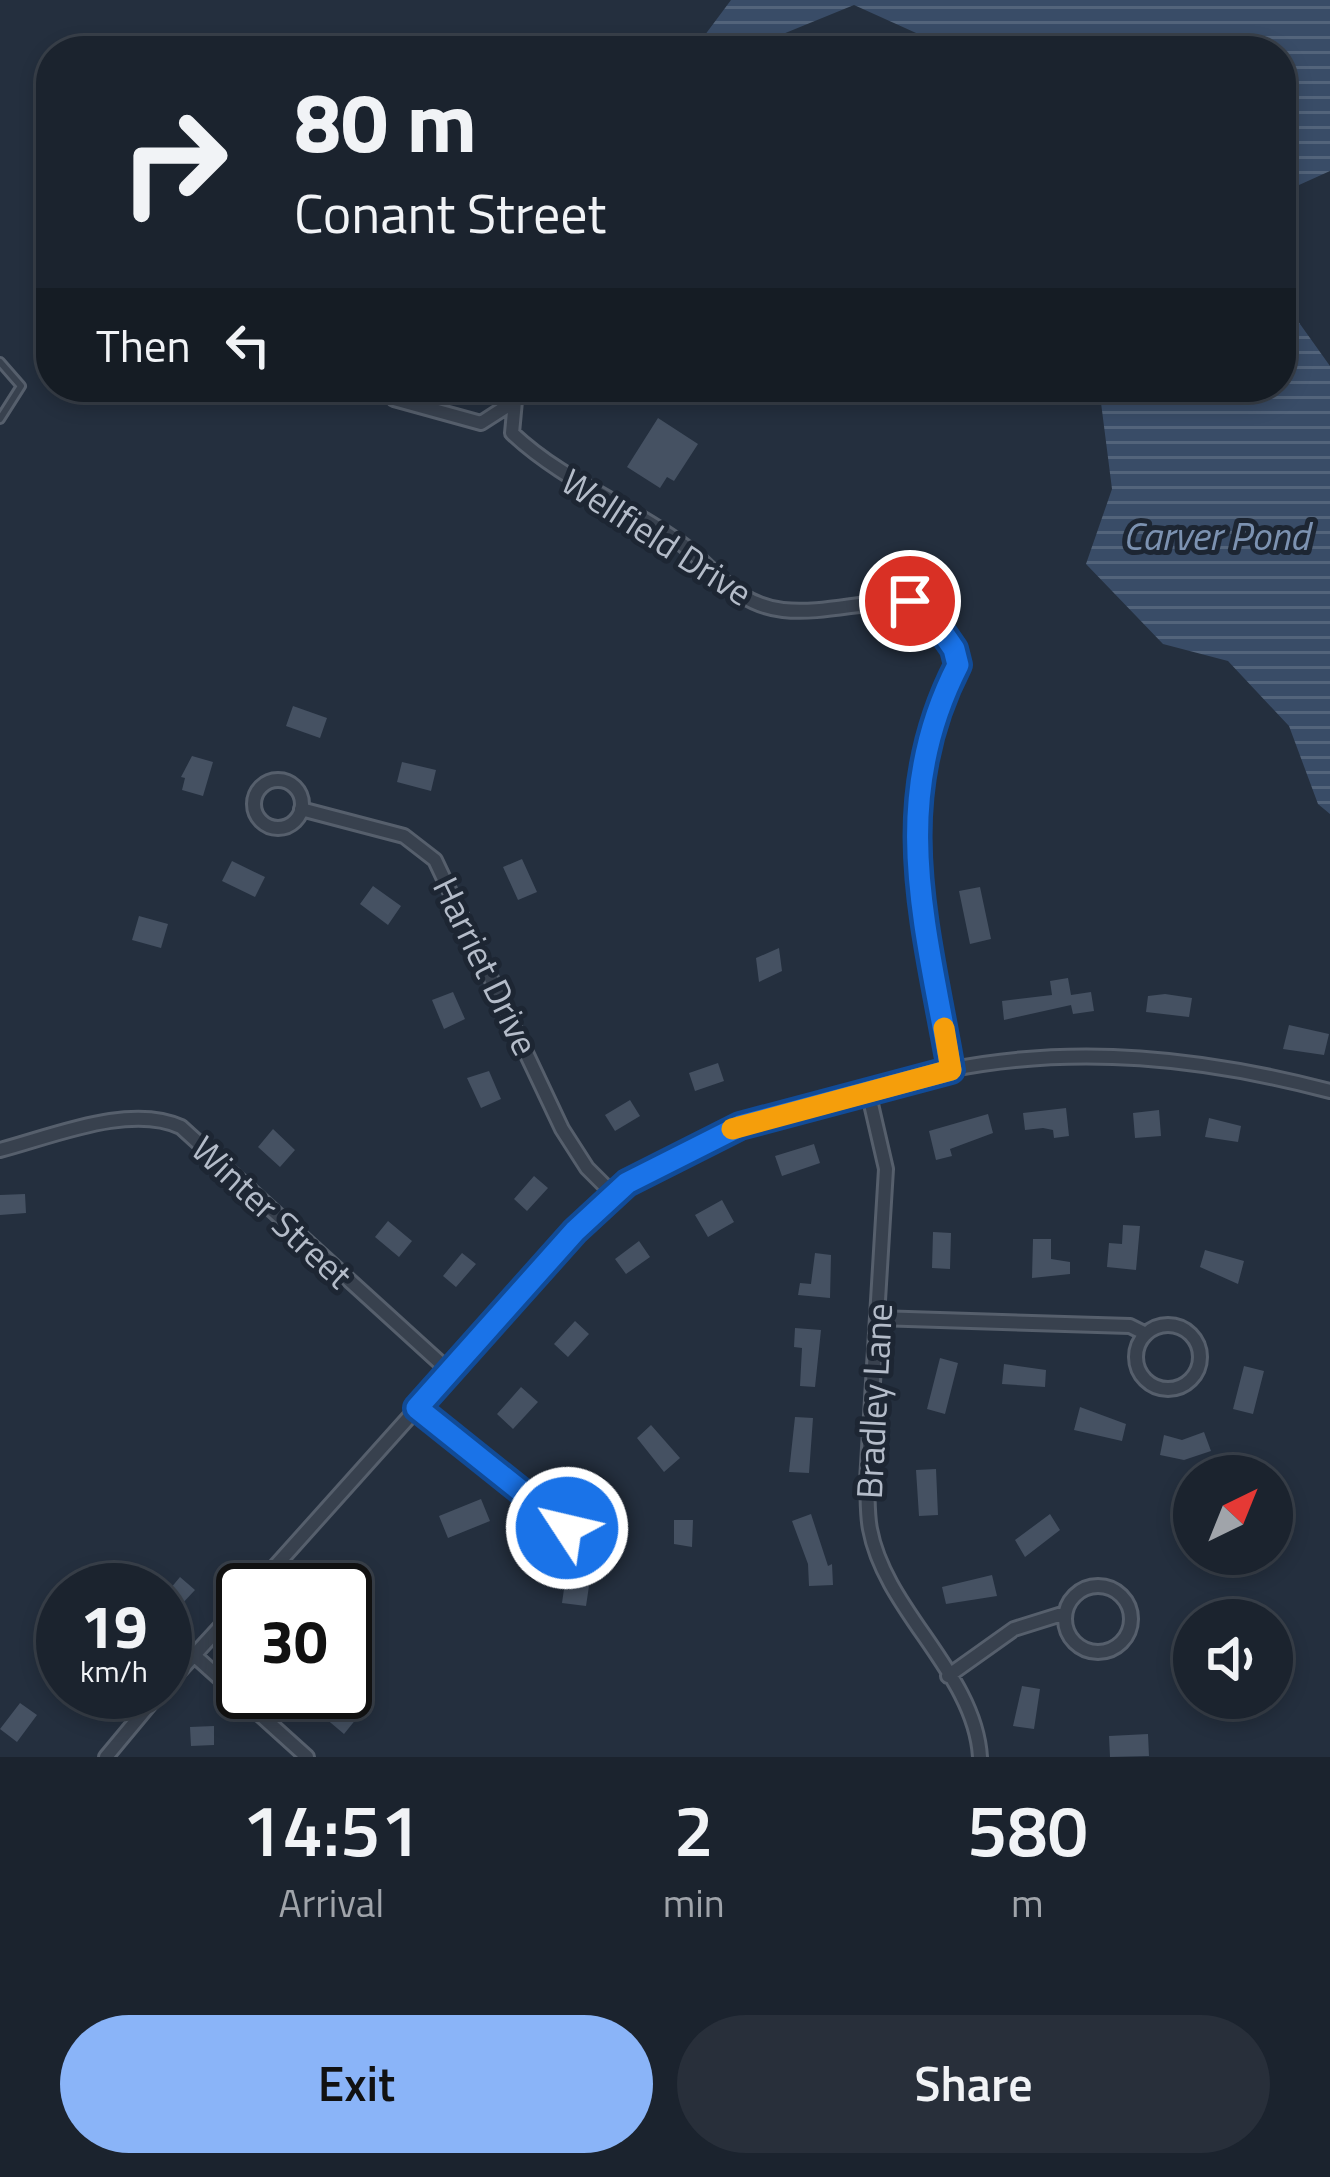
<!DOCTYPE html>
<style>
:root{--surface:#1b232e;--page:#282f3a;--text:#f1f3f6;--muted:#a0a4aa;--line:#39404a;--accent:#8ab4f8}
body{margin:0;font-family:"Titillium Web",sans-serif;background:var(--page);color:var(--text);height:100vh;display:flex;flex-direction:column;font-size:45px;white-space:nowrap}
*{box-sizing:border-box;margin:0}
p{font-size:39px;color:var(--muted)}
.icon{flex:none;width:66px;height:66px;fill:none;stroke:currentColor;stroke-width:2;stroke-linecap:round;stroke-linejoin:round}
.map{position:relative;height:1757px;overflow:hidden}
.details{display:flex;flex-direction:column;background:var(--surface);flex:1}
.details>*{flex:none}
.hud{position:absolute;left:36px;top:36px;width:1260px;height:366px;border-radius:48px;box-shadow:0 6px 18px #0003,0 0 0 3px var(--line);background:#1b232e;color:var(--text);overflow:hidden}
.needle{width:78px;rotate:43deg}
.buttons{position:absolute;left:1173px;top:1455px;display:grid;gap:24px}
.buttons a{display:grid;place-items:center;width:120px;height:120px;border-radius:50%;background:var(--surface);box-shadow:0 6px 18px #0003,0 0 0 3px var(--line);font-size:60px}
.speed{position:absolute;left:36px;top:1563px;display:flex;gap:24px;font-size:60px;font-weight:700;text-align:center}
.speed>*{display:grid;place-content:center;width:156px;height:156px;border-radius:50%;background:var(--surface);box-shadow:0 6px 18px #0003,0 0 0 3px var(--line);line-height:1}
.speed small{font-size:30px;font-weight:400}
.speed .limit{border:6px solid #111;border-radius:18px;background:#fff;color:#111}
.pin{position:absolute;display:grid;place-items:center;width:102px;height:102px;color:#fff;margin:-51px;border:6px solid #fff;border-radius:50%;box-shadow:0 3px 12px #0007}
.me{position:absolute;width:132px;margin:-66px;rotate:305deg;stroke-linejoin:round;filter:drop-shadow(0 0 9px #0008)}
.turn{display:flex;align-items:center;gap:42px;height:252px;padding:0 60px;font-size:54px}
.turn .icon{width:156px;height:156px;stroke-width:2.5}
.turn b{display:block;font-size:84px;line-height:102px}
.then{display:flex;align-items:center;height:114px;padding:0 60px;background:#0003;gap:24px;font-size:45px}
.eta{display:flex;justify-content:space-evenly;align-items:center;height:204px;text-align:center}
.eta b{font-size:72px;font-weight:600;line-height:84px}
.primary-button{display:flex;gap:24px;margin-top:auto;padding:24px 60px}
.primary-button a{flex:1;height:138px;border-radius:72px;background:var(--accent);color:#111;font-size:48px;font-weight:600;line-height:138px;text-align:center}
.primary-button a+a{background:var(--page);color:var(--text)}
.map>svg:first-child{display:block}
.water{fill:url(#water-rules)}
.building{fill:#455162}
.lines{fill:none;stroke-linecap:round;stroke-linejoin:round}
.lane-casing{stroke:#565f6c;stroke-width:12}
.street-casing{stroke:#565f6c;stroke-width:18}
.lane{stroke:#38414e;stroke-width:6}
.street{stroke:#38414e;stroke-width:12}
.route-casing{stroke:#114b97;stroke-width:30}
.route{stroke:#1a73e8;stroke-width:21}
.slow{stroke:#f59e0b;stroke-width:21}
.labels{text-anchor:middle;stroke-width:10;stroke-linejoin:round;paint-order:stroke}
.street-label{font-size:36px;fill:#b4bcc9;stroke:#1d2633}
.water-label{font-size:39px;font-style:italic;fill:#7c92b1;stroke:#1d2633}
</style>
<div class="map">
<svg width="1330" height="1757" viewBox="0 0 1330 1757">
<defs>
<pattern id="water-rules" width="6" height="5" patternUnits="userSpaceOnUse" patternTransform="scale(3)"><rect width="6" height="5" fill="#394c67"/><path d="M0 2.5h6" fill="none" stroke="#53647b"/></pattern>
</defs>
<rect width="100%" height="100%" fill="#242f3e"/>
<path class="water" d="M731,0H1330V171L1299,185L1281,204V51H941L925,37L854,5L778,36L761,51H693Z
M1281,274L1295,317L1330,366V814L1318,804L1289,726L1228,661L1163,644L1086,564L1112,489L1099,387H1281Z"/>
<path class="building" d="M658,418L698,444L674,481L667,477L660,488L627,467Z
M293,706L327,718L320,738L286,726Z
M192,756L213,762L203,796L182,790L185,778L181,777Z
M402,762L436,770L431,791L397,782Z
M522,859L537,892L518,900L503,867Z
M232,861L265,877L255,897L222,881Z
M373,886L401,906L388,925L360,904Z
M980,887L991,939L970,944L959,891Z
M139,916L168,924L161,948L132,940Z
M779,948L782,971L759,982L756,958Z
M1068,978L1071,995L1091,992L1094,1011L1073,1014L1071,1005L1004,1020L1002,1001L1052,995L1050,981Z
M453,992L465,1019L444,1029L432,1000Z
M1165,994L1192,998L1189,1017L1146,1012L1148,996Z
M1289,1025L1329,1034L1324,1055L1283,1049Z
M718,1063L724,1081L695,1091L689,1073Z
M489,1071L501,1099L481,1108L467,1078Z
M630,1100L640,1116L615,1131L605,1115Z
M1066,1108L1069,1136L1054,1138L1053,1130L1043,1128L1025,1130L1023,1113Z
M1159,1110L1161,1136L1135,1138L1133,1113Z
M988,1114L993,1133L950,1149L952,1156L936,1160L929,1131Z
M1209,1118L1241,1126L1238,1142L1205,1137Z
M273,1129L295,1150L280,1167L258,1147Z
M814,1144L820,1163L782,1176L775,1156Z
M534,1176L548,1188L527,1211L514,1199Z
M25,1194L26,1213L0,1215V1195Z
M722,1200L734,1222L708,1237L695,1215Z
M388,1221L412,1241L399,1257L375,1237Z
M1123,1225L1140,1226L1136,1270L1107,1267L1109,1243L1122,1244Z
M933,1232L951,1233L950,1269L932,1268Z
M1033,1239H1051V1259L1070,1262V1274L1032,1278Z
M639,1241L650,1257L626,1274L615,1259Z
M1205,1250L1244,1261L1238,1284L1200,1267Z
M462,1253L476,1264L456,1287L443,1276Z
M815,1253L831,1255L830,1298L798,1295L800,1283L811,1284Z
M575,1321L589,1334L568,1357L554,1344Z
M795,1328L821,1330L815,1387L800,1386L802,1348L794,1347Z
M940,1358L958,1363L945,1414L927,1409Z
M1004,1364L1046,1370L1045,1387L1002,1384Z
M1244,1366L1264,1371L1253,1414L1233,1409Z
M521,1387L538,1402L513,1429L497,1414Z
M1080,1407L1126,1424L1122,1441L1074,1430Z
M795,1417L813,1418L809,1473L789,1472Z
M651,1425L680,1458L664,1472L637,1438Z
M1204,1432L1211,1451L1184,1460L1160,1455L1164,1435L1182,1440Z
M936,1469L938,1515L919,1516L916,1470Z
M481,1499L490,1521L448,1538L439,1516Z
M811,1514L828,1566L832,1564L833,1585L809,1586L808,1564L792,1521Z
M1050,1514L1060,1530L1025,1557L1015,1540Z
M674,1520H693L692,1547L674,1544Z
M992,1575L997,1596L946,1604L942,1587Z
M180,1577L195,1590L165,1622V1595Z
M565,1582L589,1586L586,1606L562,1603Z
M1022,1686L1040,1689L1034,1729L1013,1726Z
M335,1692L357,1718L344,1734L318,1712Z
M20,1703L37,1715L17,1742L0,1729Z
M214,1726V1745L191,1746L190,1727Z
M1148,1734L1149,1756L1110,1757L1109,1736Z"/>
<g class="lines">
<g class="lane-casing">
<path id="lane" d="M0,362L21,386L0,419"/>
</g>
<g class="street-casing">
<path id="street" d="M394,399L481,423L515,401L512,433C564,482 628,504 683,545C717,571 737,605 783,610C829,615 877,596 923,603L954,649L958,665L924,749L915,812L919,890L951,1070
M254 804a24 24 0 1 1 48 0a24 24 0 1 1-48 0Z
M301,809L404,836L435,860L562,1129L587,1168L613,1194
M868,1091L886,1169L867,1481C868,1497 867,1514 870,1529C885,1611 975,1673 980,1757
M0,1150C51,1137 130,1103 181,1127L449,1371
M877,1318L1130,1326L1146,1334
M1136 1357a32 32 0 1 1 64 0a32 32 0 1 1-64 0Z
M417,1407L529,1502L565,1521L576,1538L604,1537L614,1512L604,1495L585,1491L568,1502L565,1521
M1065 1619a33 33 0 1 1 66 0a33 33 0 1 1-66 0Z
M254,1590L593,1212C665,1145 726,1133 815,1109C860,1096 902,1080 948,1070C1077,1044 1204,1058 1330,1091
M195,1656L307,1757
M948,1676L1014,1629L1065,1613
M165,1687L243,1602
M106,1757L160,1692"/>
</g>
<use href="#lane" class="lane"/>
<use href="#street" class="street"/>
</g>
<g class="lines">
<g class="route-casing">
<path id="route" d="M567,1528L417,1408L575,1231L627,1183L740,1126L951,1070C926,926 887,803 958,665L954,649L922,603L910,601"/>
</g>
<use href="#route" class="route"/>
<path class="slow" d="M732,1129L951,1070L944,1028"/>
</g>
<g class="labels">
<g class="street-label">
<text transform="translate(657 537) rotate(33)" y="13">Wellfield Drive</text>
<text transform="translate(486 966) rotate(64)" y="13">Harriet Drive</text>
<text transform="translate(272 1212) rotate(43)" y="13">Winter Street</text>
<text transform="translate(874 1401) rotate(-87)" y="13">Bradley Lane</text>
</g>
<g class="water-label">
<text x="1216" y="550">Carver Pond</text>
</g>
</g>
</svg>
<div class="buttons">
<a><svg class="needle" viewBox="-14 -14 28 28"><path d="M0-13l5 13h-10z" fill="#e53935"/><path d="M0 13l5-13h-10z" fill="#a0a4aa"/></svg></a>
<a><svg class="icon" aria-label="sound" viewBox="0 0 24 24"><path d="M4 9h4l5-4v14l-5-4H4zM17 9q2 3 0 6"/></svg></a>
</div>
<div class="speed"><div>19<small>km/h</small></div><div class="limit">30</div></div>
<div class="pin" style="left:910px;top:601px;background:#d93025"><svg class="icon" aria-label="arrive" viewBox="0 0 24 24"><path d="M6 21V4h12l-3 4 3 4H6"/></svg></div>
<svg class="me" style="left:567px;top:1528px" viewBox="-20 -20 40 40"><circle r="17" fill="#1a73e8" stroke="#fff" stroke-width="3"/><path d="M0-11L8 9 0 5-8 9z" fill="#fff"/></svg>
<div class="hud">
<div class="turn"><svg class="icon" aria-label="right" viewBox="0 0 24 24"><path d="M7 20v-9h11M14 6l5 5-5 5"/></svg><div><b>80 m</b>Conant Street</div></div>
<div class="then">Then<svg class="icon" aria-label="left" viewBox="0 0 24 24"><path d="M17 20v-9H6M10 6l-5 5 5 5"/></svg></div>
</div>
</div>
<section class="details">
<div class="eta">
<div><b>14:51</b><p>Arrival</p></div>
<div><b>2</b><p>min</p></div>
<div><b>580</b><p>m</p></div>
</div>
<div class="primary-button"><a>Exit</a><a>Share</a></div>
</section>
